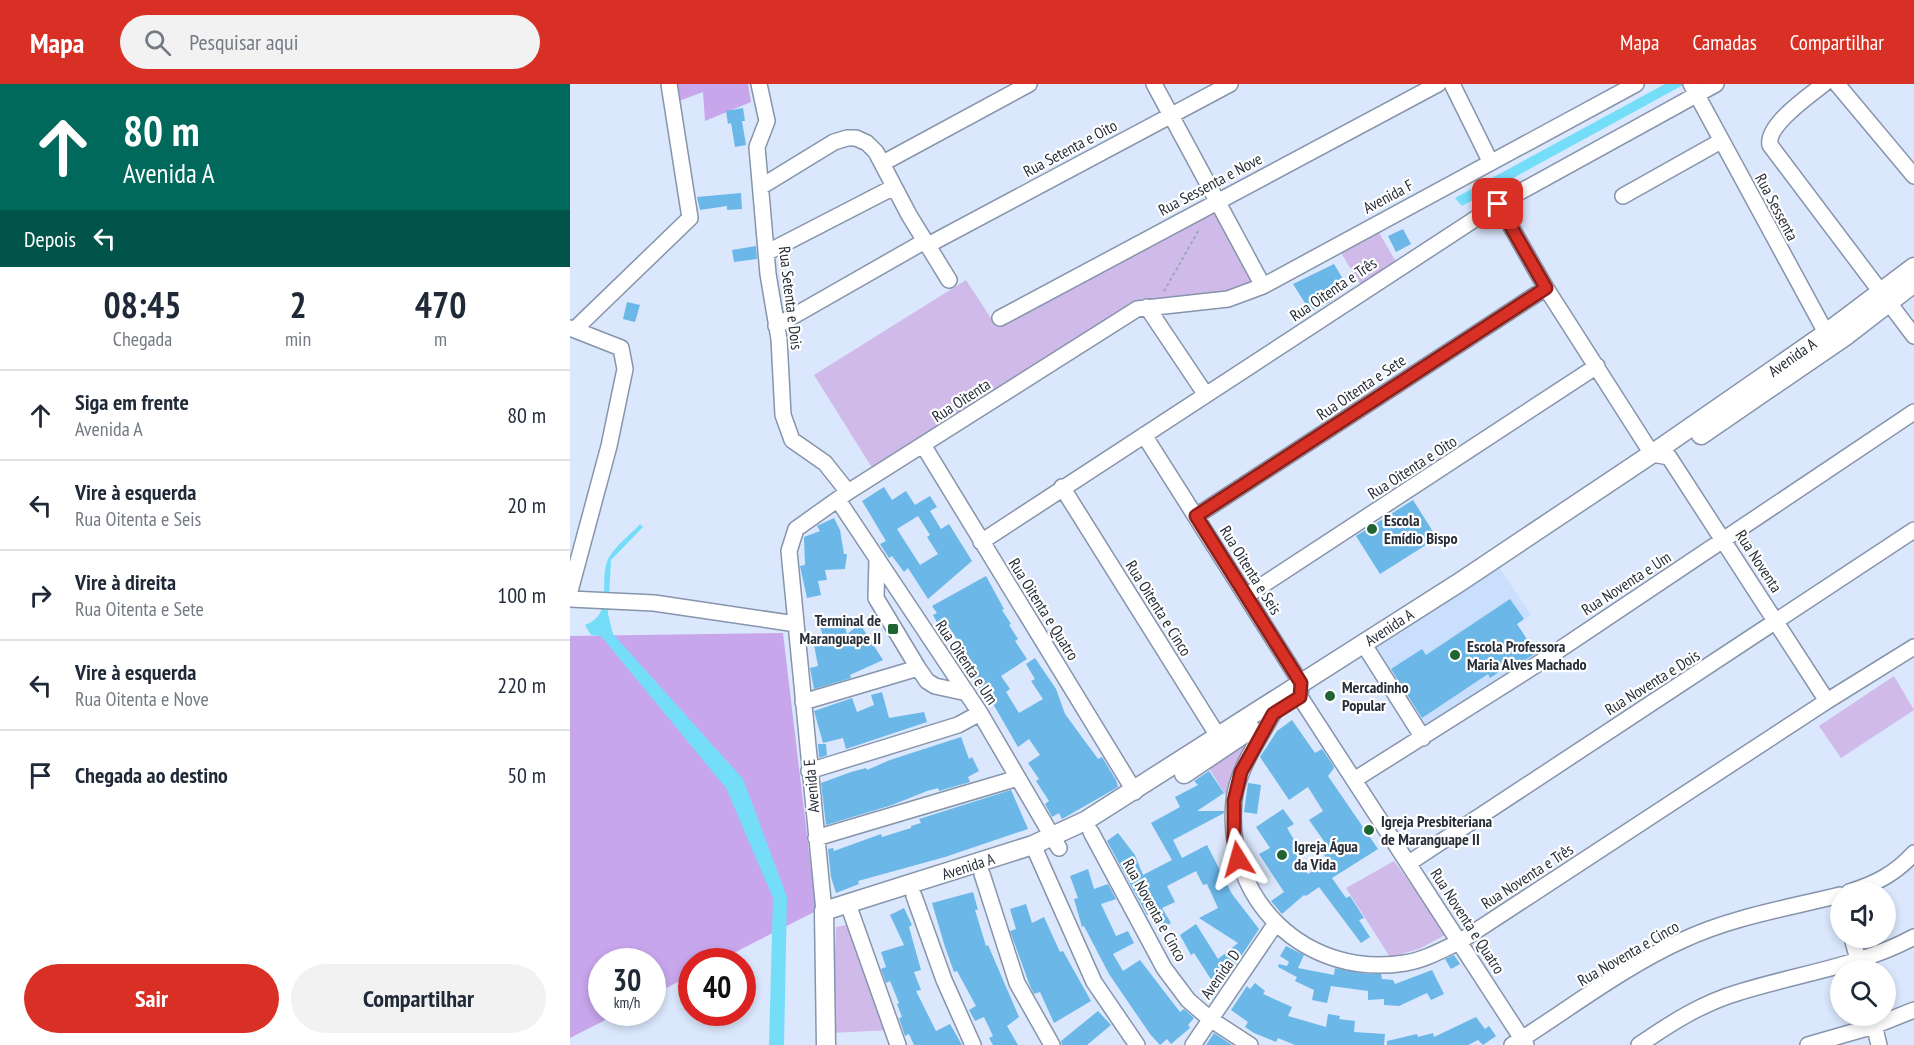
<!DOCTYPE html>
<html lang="pt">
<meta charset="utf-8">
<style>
:root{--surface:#fff;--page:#f2f2f3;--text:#1f2937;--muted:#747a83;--line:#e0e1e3;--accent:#d93025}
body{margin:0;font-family:"PT Sans Narrow",sans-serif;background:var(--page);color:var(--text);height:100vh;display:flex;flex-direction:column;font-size:22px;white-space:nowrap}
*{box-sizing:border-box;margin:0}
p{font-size:20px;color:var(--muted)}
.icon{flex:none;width:33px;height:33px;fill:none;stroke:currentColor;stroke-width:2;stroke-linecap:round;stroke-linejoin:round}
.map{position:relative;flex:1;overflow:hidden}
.side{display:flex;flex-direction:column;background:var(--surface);width:570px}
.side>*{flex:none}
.top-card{background:#00695c;color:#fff;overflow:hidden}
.fabs{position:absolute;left:1260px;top:798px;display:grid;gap:12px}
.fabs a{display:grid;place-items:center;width:66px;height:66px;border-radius:50%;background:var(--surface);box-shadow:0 3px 9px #0003;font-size:30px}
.speed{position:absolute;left:18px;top:864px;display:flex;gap:12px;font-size:30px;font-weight:700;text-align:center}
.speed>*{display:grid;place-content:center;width:78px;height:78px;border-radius:50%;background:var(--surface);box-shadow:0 3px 9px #0003;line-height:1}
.speed small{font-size:15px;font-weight:400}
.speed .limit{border:9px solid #d22;background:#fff;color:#111}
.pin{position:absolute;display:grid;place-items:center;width:51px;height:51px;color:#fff;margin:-26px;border-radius:12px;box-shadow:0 3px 9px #0006}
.me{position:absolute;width:66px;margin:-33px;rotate:352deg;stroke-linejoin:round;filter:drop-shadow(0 0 4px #0008)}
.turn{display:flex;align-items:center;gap:21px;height:126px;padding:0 24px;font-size:27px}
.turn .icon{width:78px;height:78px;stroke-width:2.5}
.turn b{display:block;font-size:42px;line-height:51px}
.then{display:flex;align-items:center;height:57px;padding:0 24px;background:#0003;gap:12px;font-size:22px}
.eta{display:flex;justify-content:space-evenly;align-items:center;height:102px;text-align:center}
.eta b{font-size:36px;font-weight:700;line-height:42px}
.primary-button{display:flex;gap:12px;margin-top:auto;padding:12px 24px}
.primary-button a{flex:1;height:69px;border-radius:36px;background:var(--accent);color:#fff;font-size:24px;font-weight:700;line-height:69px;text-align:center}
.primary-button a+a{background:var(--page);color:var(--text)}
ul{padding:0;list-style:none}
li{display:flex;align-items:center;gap:18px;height:90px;padding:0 24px;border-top:2px solid var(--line)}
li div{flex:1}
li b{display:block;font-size:22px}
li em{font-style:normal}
header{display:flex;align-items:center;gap:36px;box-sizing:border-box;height:84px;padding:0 30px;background:var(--accent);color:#fff}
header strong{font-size:28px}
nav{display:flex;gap:33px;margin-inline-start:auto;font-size:21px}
.search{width:420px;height:54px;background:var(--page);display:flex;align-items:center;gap:15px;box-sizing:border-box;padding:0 21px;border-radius:33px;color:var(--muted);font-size:22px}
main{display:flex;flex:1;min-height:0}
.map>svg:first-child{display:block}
.built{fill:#cadefe}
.green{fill:#d0baea}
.forest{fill:#c7a6ec}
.water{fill:#74def8}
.building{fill:#6ab7e8;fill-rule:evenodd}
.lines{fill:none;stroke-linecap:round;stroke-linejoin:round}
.minor-casing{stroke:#8694ac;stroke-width:18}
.major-casing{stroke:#8694ac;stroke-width:21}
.path{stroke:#9ba6b7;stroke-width:2;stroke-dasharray:3 3;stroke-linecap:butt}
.minor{stroke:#fff;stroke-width:15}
.major{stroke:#fff;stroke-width:18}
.route-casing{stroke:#8d1f18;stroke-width:15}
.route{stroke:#d93025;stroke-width:10}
.poi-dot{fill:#206531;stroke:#fff;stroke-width:2}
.labels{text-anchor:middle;stroke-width:4.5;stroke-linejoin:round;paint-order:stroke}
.street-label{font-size:16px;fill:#282e38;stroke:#fff}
.poi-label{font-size:16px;font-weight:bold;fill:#282e38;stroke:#fff;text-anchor:start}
</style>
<header>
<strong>Mapa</strong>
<div class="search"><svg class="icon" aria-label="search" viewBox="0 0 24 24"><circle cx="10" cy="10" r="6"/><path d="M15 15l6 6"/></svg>Pesquisar aqui</div>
<nav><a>Mapa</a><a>Camadas</a><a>Compartilhar</a></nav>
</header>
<main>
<section class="side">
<div class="top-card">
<div class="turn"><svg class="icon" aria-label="ahead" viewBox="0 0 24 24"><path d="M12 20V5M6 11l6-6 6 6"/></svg><div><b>80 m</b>Avenida A</div></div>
<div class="then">Depois<svg class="icon" aria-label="left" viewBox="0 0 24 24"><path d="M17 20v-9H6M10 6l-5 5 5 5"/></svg></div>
</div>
<div class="eta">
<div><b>08:45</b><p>Chegada</p></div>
<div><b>2</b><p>min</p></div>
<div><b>470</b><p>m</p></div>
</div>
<ul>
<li><svg class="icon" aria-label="ahead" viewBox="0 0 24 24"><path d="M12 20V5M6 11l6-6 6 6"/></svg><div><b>Siga em frente</b><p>Avenida A</p></div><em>80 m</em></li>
<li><svg class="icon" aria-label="left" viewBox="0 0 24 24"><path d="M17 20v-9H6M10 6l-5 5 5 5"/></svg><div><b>Vire à esquerda</b><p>Rua Oitenta e Seis</p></div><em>20 m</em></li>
<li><svg class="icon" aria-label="right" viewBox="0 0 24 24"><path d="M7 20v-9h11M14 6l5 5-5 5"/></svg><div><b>Vire à direita</b><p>Rua Oitenta e Sete</p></div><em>100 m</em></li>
<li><svg class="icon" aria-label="left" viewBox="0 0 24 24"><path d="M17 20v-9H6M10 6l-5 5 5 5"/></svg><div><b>Vire à esquerda</b><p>Rua Oitenta e Nove</p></div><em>220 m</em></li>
<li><svg class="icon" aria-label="arrive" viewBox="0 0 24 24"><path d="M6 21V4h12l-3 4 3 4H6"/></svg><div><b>Chegada ao destino</b></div><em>50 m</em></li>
</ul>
<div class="primary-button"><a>Sair</a><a>Compartilhar</a></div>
</section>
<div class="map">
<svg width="1344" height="961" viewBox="0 0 1344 961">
<rect width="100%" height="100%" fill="#dae7fc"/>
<path class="built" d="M928,482L961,531L947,540L971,576L855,651L800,566Z"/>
<path class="green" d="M648,119L691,202L571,224L306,390L244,291L396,196L424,239Z
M804,140L829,183L794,206L766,161Z
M1324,592L1344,626L1271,674L1249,642Z
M700,632L660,718L635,678Z
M824,777L877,850L849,865L820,873L776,804Z
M281,840L320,946L262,949L266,843Z"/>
<path class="forest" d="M104,0H178L181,18L135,37L133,8L106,18Z
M213,549L246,827L148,877L122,878L121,891L83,911L82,878H32V928L49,929L0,954V552Z"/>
<path class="water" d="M1095,0H1115L892,122L885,114Z
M70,440L73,443L41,476L38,530L43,550L173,695L217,813L214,961H199L203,814L156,704L31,552L21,551L15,541C45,530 28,499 38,475C44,463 61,450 70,440Z"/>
<path class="building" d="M173,24L175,37H172L176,61L165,63L161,39L158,40L156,27Z
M171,109L172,125L157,126V122L130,126L127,113Z
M833,145L841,160L826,168L818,152Z
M186,162L187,175L164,178L162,166Z
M764,180L773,195L755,208L760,218L740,227L723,200Z
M57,218L70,221L65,238L53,235Z
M314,403L322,416L336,407L345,421L360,412L367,423L360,427L371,445L379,440L402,477L358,515L338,484L334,488L322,472L319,474L310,460L316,457L292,417ZM348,432L360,451L357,453L368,470L350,481L327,445Z
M843,416L867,454L810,490L786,452Z
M264,434L270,446L274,470H277L275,485L255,486L257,496L248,497L251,511L237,514L230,482L235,481L234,453L250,447L247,442Z
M416,492L434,525L432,526L441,540L439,541L448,555L445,557L457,575L431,592L440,605L436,608L449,629L473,615L461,597L465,595L456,580L465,574L486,605L495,630L528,675L532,673L546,696L548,703L492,735L489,729L482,733L475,720L479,717L466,697L469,695L458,679L470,671L459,655L448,663L422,618L420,619L410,605L383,560L388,557L377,540L370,544L363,531L367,529L362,522Z
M940,515L954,535L947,540L966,569L940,586L938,582L920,594L918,590L852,634L821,585L852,565L856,571Z
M273,536L277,550L290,540L313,576L280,591L281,594L244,605L240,584L248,582L243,556L253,553L250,541Z
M312,608L319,634L354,628L357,638L276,665L273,654L253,659L244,627L282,614L287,628L304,621L301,611Z
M722,636L745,669L752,665L763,681L764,684L758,692L808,765L762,794L776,814L780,812L794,834L789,836L800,853L791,859L749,803L736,812L734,811L712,830L701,817L714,808L689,770L700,764L686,743L713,725L724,740L717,744L732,769L727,772L738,790L758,777L750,764L756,760L739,736L753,727L738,703L719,716L690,673L707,647Z
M391,653L399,675L402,673L409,687L398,693L400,698L369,707L368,704L357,707L322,721L256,741L251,699L281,688L296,684L297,686L320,676Z
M248,660H256L257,671L249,674Z
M639,687L654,709L627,727H654V729L603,756L612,774L637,761L662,810L689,845L652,901L648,897L644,900L624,869L621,871L610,851L626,840L648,875L668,859L629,834L648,824L637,800L633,801L626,787L597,802L605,818L592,824L601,839L590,845L581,829L577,831L537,757L548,749L565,771L573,791L602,776L581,739L610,723L605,713L628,701L624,697Z
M678,699L691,701L687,730L674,728Z
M441,706L458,745L375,773L288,797L289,800L266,809L261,793L258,765L263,764L264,767L311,750L312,753L341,744V742L351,739L349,735Z
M518,785L524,805L538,800L546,815L531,820L546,852L558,847L564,859L543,870L553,887L570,876L610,928L614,925L624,934L618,941L620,944L601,960L597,955L590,961L580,950L539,890L514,842L512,843L504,815L508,814L500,792Z
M403,808L408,826H405L416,862L418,861L449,933L437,942L448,961H423L419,954L423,952L414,933L405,937L399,926L406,922L387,887L384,888L375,863L362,819Z
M456,820L462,839L474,833L490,868L493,867L521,917L484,939L470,908L464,910L460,902L440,847L446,845L440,825Z
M334,824L342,841L339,843L351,886L344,888L351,906L346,907L366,947L380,940L392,961H344L339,950L335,952L329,934L332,933L327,920L329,919L320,897L316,899L311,885L316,883L311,868L334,861L320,831Z
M716,862L734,871L728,884L764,891L765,884L797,890H811L812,895L823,896L825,900L862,886L874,910L861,916L857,909L829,922L814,921V915L798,916V907L761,902L757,919L742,916L744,906L725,897L727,893L708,883L709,880L717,882L719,878L710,872Z
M884,871L890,880L881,885L875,875Z
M685,899L695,907L693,910L722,923L718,932L756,943L758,930L770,932L769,935L785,937L784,948L815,950L814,961H725L708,954L706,958L684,949L675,943L678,938L661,926L677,902L680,905Z
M528,927L541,941L517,961H492L491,957Z
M906,933L915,945L919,942L926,952L913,961L908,956L898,961H817V957L847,950L848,953L863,949L864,953Z
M644,949L662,961H636Z"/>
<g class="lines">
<g class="minor-casing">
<path id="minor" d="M189,0L197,37L187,63L198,190L209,255L213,331L222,356L255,379L278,408
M584,0L693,202
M882,0L920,77
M1121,0L1261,258
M1254,0C1239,12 1196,41 1200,61L1344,252
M1267,0L1344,92
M313,79L459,0
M192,102L264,58L277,54H286L297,59L306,68L339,131L379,196
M1053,112L1151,57
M928,120L976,204L1082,370L1099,373L1257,617
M358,161L660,0
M196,169L324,103
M577,223L636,311
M430,234L868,0
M206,242L355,157
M0,244L51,264L55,285L39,362L0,507
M5,245L120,134L99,0
M574,351L731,599L730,613L956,961
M353,361L565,708
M492,403L653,660
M268,416L410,629L489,764
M626,432L976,204
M411,458L928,120L1146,0
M307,474L306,514L348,584L357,597L365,602L397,609
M676,512L1027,282
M0,515L84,519L226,540
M798,567L853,654
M233,618L348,584
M703,630C688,657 667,686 664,717C654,816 736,895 835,879C854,876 872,866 889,858L1257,617L1344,563
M239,687L388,641L410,629
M784,696L977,574L1344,328
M521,748L594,884L618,916L640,935L680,961
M246,754L448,694
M463,761L524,898L567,961
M839,779L1344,446
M412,790L447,899L482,961
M1279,808C1305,800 1325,790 1344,769
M344,812L374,896L403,961
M278,820L328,961
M254,827L219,467L226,445L278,408L567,225L658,215L693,202L1066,0
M1282,854L1291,886
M1302,932L1309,961
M623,961L706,839
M942,961C998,926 1053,883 1113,856C1162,833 1218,824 1270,811
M1069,961C1101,939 1132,919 1170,908C1227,890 1291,882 1344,853
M1238,961L1304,942L1344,926"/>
</g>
<g class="major-casing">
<path id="major" d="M1131,351L1277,251L1344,199
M614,690L681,645
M256,961L254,827L463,761L515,737L890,498L1092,363L1255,250L1344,183"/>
</g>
<path class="path" d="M594,207L630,144"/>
<use href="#minor" class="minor"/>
<use href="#major" class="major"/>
</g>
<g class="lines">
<g class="route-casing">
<path id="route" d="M668,775L664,757V717L671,688L703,630L730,613L731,599L626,432L976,204L928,120"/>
</g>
<use href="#route" class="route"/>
</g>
<g class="poi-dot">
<circle cx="802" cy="445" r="6"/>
<rect x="317" y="539" width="12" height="12" rx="3"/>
<circle cx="885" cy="571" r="6"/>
<circle cx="760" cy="612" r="6"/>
<circle cx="799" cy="746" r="6"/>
<circle cx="712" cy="771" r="6"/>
</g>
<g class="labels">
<g class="street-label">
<text transform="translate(500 64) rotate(-28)" y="6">Rua Setenta e Oito</text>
<text transform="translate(640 100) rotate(-28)" y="6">Rua Sessenta e Nove</text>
<text transform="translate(818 112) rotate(-28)" y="6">Avenida F</text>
<text transform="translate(1207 123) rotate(62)" y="6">Rua Sessenta</text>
<text transform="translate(763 205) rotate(-34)" y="6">Rua Oitenta e Três</text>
<text transform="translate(221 214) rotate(83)" y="6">Rua Setenta e Dois</text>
<text transform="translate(1222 273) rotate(-35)" y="6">Avenida A</text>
<text transform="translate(791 303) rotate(-34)" y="6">Rua Oitenta e Sete</text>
<text transform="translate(391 316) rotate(-33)" y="6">Rua Oitenta</text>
<text transform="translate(842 383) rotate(-33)" y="6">Rua Oitenta e Oito</text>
<text transform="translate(1189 477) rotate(57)" y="6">Rua Noventa</text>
<text transform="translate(681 486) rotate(58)" y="6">Rua Oitenta e Seis</text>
<text transform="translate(1056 499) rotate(-33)" y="6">Rua Noventa e Um</text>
<text transform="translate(589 524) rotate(58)" y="6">Rua Oitenta e Cinco</text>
<text transform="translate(474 525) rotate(58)" y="6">Rua Oitenta e Quatro</text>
<text transform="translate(819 543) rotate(-33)" y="6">Avenida A</text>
<text transform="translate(397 578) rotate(56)" y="6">Rua Oitenta e Um</text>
<text transform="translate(1082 598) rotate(-32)" y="6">Rua Noventa e Dois</text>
<text transform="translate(241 702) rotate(-95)" y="6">Avenida E</text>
<text transform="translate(398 782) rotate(-18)" y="6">Avenida A</text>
<text transform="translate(957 792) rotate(-33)" y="6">Rua Noventa e Três</text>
<text transform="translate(585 826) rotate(61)" y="6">Rua Noventa e Cinco</text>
<text transform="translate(898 837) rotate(57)" y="6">Rua Noventa e Quatro</text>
<text transform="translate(1058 869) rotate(-30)" y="6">Rua Noventa e Cinco</text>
<text transform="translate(650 890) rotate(-55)" y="6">Avenida D</text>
</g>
<g class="poi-label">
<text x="814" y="442">Escola<tspan x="814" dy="18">Emídio Bispo</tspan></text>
<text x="311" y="542" text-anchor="end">Terminal de<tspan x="311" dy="18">Maranguape II</tspan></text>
<text x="897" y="568">Escola Professora<tspan x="897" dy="18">Maria Alves Machado</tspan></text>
<text x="772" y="609">Mercadinho<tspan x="772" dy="18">Popular</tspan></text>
<text x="811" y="743">Igreja Presbiteriana<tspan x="811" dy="18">de Maranguape II</tspan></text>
<text x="724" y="768">Igreja Água<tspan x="724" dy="18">da Vida</tspan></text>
</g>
</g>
</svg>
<div class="fabs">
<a><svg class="icon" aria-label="sound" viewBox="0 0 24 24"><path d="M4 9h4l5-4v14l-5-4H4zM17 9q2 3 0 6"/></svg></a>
<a><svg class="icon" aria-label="search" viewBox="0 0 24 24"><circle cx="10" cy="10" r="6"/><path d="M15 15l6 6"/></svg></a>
</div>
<div class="speed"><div>30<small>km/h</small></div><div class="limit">40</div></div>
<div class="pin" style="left:928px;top:120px;background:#d93025"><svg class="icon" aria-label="arrive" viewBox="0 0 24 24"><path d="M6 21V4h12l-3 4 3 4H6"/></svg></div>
<svg class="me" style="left:668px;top:775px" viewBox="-20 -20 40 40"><path d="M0-17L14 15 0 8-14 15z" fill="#d93025" stroke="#fff" stroke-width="4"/></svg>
</div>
</main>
